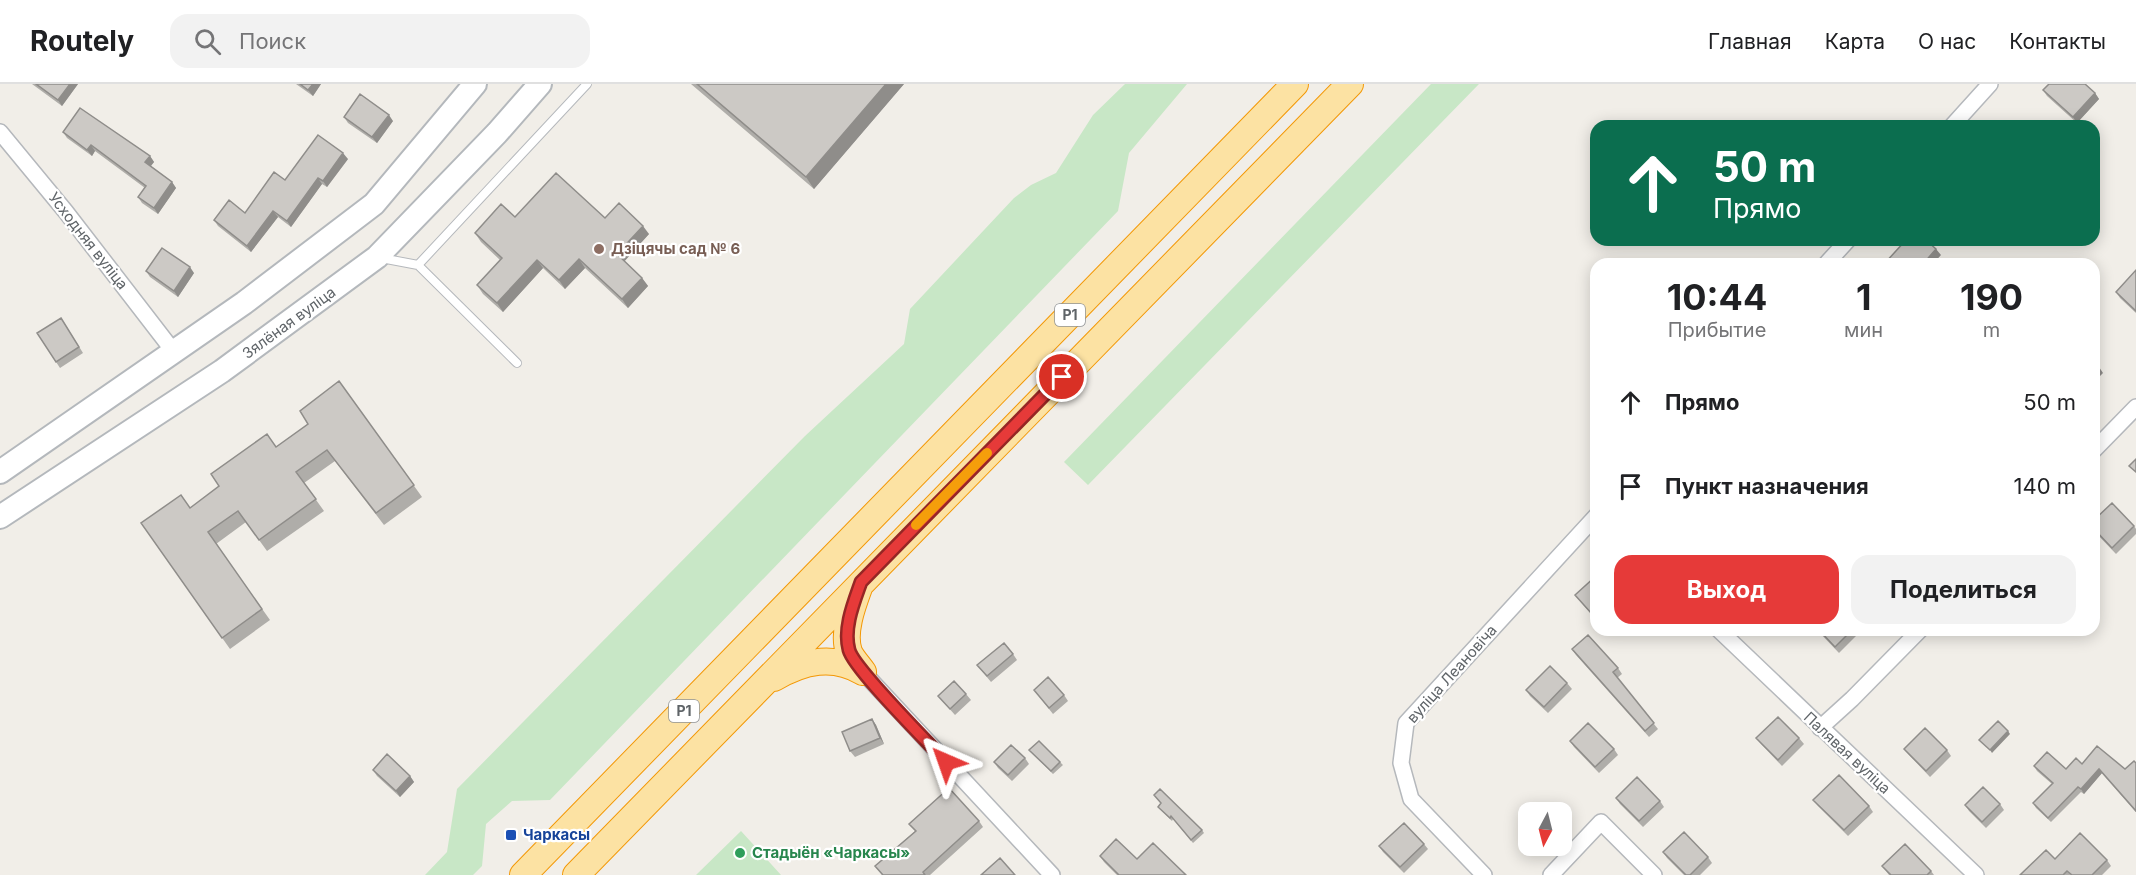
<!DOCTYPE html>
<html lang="ru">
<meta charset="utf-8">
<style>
:root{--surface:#fff;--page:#f2f2f2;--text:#202124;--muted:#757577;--line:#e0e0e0;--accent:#e63a39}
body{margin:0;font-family:Inter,sans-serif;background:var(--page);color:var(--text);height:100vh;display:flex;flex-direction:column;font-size:22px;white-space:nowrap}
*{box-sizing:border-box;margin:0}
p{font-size:20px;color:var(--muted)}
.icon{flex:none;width:33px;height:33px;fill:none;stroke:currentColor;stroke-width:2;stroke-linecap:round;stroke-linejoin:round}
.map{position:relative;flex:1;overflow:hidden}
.side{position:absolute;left:1590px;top:174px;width:510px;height:378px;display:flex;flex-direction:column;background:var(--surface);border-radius:18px;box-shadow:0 3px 15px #0003}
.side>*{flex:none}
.guide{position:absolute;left:1590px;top:36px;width:510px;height:126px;border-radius:18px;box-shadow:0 3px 15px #0003;background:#0b6e4f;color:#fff;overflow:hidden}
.needle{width:39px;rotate:187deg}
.buttons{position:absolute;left:1518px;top:718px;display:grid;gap:12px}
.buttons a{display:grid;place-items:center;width:54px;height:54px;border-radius:12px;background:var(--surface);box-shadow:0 3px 15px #0003;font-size:30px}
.pin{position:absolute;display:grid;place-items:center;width:51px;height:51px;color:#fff;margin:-26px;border:3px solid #fff;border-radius:50%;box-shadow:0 2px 6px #0007}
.me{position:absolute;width:66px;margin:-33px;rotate:317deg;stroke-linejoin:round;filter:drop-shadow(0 0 4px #0008)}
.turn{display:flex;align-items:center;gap:21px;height:126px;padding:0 24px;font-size:27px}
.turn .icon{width:78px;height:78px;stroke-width:2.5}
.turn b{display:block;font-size:42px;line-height:51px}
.eta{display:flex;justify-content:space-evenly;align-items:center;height:102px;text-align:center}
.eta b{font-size:36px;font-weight:700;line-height:42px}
.primary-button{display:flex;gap:12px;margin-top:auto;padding:12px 24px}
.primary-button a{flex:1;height:69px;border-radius:18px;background:var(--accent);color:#fff;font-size:24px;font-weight:700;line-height:69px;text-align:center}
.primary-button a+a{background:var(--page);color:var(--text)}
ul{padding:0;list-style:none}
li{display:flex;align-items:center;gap:18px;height:84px;padding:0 24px}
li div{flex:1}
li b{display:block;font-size:22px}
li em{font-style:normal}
header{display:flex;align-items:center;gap:36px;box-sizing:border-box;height:84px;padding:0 30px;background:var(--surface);border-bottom:2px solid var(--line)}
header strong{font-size:28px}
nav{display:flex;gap:33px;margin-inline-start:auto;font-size:21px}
.search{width:420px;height:54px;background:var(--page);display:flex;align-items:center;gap:15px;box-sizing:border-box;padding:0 21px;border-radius:18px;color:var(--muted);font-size:22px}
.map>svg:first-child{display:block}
.green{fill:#c8e7c6}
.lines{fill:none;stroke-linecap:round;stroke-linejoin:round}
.service-casing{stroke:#b5b8bc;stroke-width:10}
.minor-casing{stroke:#b5b8bc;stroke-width:18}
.secondary-casing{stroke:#b4b8bc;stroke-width:26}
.trunk-casing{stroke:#f39806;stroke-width:28}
.service{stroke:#fff;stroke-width:8}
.minor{stroke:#fff;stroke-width:15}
.secondary{stroke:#fff;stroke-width:22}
.trunk{stroke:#fce2a3;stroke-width:26}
.wall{fill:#afada9}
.shaded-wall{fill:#8f8d8a}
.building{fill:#ccc9c5;stroke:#8f8d8a;stroke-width:1.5}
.route-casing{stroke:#962625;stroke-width:15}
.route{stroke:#e63a39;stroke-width:10}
.slow{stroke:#f59e0b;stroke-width:10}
.education-dot{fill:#8d6e63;stroke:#fff;stroke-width:2}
.transit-dot{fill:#1a4fb4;stroke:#fff;stroke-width:2}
.leisure-dot{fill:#2e9e5b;stroke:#fff;stroke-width:2}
.labels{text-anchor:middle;stroke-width:4.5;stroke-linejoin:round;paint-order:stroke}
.shield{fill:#fff;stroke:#8f9295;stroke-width:1.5}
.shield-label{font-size:14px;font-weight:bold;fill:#5f6468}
.street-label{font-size:15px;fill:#5f6468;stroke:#fff}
.education-label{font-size:15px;font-weight:bold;fill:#785e54;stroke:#fff;text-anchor:start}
.transit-label{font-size:15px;font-weight:bold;fill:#164399;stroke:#fff;text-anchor:start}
.leisure-label{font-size:15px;font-weight:bold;fill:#27864d;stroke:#fff;text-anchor:start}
</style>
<header>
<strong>Routely</strong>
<div class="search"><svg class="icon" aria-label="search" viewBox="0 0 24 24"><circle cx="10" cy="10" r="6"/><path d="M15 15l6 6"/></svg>Поиск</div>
<nav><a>Главная</a><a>Карта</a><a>О нас</a><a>Контакты</a></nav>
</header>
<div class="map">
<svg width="2136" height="791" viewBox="0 0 2136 791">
<rect width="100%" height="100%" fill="#f1eee8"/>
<path class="green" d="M1125,0H1187L1129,69L1118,127L550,716L512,717L486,740L482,782L473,791H425L447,768L457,705L805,352L904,260L910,225L1014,114L1031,101L1056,89L1093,31Z
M1431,0H1479L1088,401L1064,378Z
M741,747L781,791H696Z"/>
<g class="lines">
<g class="service-casing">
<path id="service" d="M381,174L418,181L517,279
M418,181L587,0"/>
</g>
<g class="minor-casing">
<path id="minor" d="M1952,42L1990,0
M0,48L66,128L174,268
M1826,180L1848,156
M2094,366L2136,323
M1719,546L1976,791
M863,588L1052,791
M1820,644L1852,615L1920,546
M1484,791L1411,715L1401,679L1406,639L1596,432
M1551,791L1601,738L1654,791"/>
</g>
<g class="secondary-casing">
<path id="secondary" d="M0,388L244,219L374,120L475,0
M0,433L222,287L377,173L497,49L540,0"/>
</g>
<g class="trunk-casing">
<path id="trunk" d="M860,501C853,520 842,548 849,568C852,575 859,582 863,588
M774,594C803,577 833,570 863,588
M523,791L1295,0
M576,791L1350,0"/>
</g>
<use href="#service" class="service"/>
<use href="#minor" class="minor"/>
<use href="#secondary" class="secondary"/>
<use href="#trunk" class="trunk"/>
</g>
<path class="wall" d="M32,0H78L62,22Z
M296,0H321L313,12Z
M691,0H904L814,105Z
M2043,6L2095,9L2099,15L2077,39L2047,12Z
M344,33L393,37L377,59L348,39Z
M63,48L150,72L154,78L151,82L172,98L176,104L158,130L142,119L138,113L145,104L95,67L92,72L67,54Z
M348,75L327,103L322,100L291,143L278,133L251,168L218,142L214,136L245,129L285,96Z
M515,133L605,134L649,150L624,177L642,194L648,202L628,224L585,184L565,205L543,184L503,228L483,210L477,201L500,176L481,158L475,149Z
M2136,186V229L2120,214L2116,208Z
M146,187L194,189L178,213L150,193Z
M65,240L83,269L60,284L37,249Z
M339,297L422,413L384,441L335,377L304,399L324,427L267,467L246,438L216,460L270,536L230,565L141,439L190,424L276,363L308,340Z
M2094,436L2134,442L2136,445V450L2116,470L2094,447Z
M1596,492V536L1575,511Z
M1817,546H1862L1839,569Z
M1572,565L1618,584L1622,590L1617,594L1658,645L1649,653L1576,571Z
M1013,570L1017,576L991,598L977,581Z
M1567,599L1572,605L1548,629L1530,612L1526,606Z
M1034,606L1064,611L1068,617L1053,630Z
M966,610L971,616L955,631L938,612Z
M872,635L876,641L884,660L855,673L850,667Z
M1756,654H1799L1804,660L1782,682L1761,660Z
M1570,657L1614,665L1618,671L1599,689L1574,663Z
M1904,665L1947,666L1951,672L1930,693L1909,671Z
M1029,666L1060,678L1063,681L1053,690Z
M1025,674L1029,680L1012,697L998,684L994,678Z
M2136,679V728L2102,689L2084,710L2081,708L2051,738L2036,724L2033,719L2052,700L2037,687L2034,682L2066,685L2082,680L2125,685Z
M373,686L410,692L414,698L400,713L377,692Z
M1616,714L1660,717L1664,723L1643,743L1620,720Z
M1813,716L1869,722L1873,728L1848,752L1818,722Z
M2000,720L2004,726L1986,744L1969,727L1965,721Z
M1158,723L1202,746L1204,749L1193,759L1173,735L1172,737Z
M979,737L983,743L930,791H882L875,782L915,747L909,740Z
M1424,760L1428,765L1404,789L1383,768L1379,762Z
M1663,768L1708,773L1712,779L1700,791H1684L1667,774Z
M1100,772L1137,775L1186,791H1117L1104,778Z
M2055,775L2107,776L2111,782L2102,791H2020Z
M1882,782L1931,787L1934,791H1889Z"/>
<path class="shaded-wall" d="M70,0H78L62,22L58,16Z
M313,0H321L313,12L308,6Z
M886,0H904L814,105L806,93Z
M2095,9L2099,15L2077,39L2073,33Z
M389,31L393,37L377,59L372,53Z
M91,61L95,67L92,72L87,66Z
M343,69L348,75L327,103L323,97Z
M150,72L154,78L149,84L145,78Z
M318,94L322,100L291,143L287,137Z
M172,98L176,104L158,130L154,124Z
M273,127L278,133L251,168L247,162Z
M643,142L649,150L623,179L617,170Z
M1936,165L1941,171L1933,180H1923Z
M579,175L585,184L565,205L559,196Z
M537,176L543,184L503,228L497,219Z
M190,183L194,189L178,213L174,207Z
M642,194L648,202L628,224L622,215Z
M2099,283L2103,289L2094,298V288Z
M872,635L876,641L884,660L880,654Z
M2008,647L2010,650L1992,669L1990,666Z
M2099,685L2102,689L2084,710L2081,705Z
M410,692L414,698L400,713L396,707Z"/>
<path class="building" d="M36,0H70L58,16Z
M300,0H313L308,6Z
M697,0H886L806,93Z
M2049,0H2085L2095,9L2073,33L2043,6Z
M360,10L389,31L372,53L344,33Z
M80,24L150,72L145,78L172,98L154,124L138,113L146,102L91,61L87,66L63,48Z
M318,51L343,69L323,97L318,94L287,137L273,127L247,162L214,136L229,116L245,129L274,88L285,96Z
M556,89L605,134L619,119L643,142L617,170L642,194L622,215L579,175L559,196L537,176L497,219L477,201L502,174L475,149L501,120L515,133Z
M1906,156H1926L1936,165L1923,180H1884Z
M162,164L190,183L174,207L146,187Z
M2136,186V227L2116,208Z
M61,234L79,263L56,278L37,249Z
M2094,279L2099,283L2094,288Z
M339,297L414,401L376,429L327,366L296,388L316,415L259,456L238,427L208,448L262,525L222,554L141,439L181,411L190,424L219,402L211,390L267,350L276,363L308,340L300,327Z
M2136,375V388L2129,382Z
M2112,419L2134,442L2112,464L2094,445V436Z
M1596,492V526L1592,530L1575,511Z
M1819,546H1852L1835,563Z
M1588,551L1618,584L1613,588L1654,639L1645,647L1572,565Z
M1004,559L1013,570L987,592L977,581Z
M1550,582L1567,599L1544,623L1526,606Z
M1048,593L1064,611L1049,624L1034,606Z
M954,597L966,610L950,625L938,612Z
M1778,633L1799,654L1778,676L1756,654Z
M872,635L880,654L850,667L842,648Z
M1998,637L2008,647L1990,666L1979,656Z
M1588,639L1614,665L1595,683L1570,657Z
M1925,644L1947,666L1926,687L1904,665Z
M1039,657L1060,678L1051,687L1029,666Z
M1011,661L1025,674L1008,691L994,678Z
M2097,662L2125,685L2134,677L2136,679V727L2099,685L2081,705L2078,703L2048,734L2033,719L2053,699L2034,682L2047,668L2066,685L2076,674L2082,680Z
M387,670L410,692L396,707L373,686Z
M1839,691L1869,722L1844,746L1813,716Z
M1637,693L1660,717L1639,737L1616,714Z
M1983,703L2000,720L1982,738L1965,721Z
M949,704L979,737L923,788L925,791H883L875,782L916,747L909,740Z
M1160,705L1202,746L1191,756L1171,732L1170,734L1158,723L1161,719L1154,711Z
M1404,739L1424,760L1400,783L1379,762Z
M1684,748L1708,773L1690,791H1686L1663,768Z
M2080,749L2107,776L2092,791H2072L2067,787L2063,791H2020L2046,766L2055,775Z
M1116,755L1137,775L1153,759L1186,791H1119L1100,772Z
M1905,760L1931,787L1927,791H1891L1882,782Z
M1000,774L1015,791H981Z"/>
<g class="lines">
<g class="route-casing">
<path id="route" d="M946,678C928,658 854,585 849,566C843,544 854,518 861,498L1062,293"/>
</g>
<use href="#route" class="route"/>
<path class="slow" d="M916,441L987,369"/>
</g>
<circle class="education-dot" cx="599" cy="165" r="6"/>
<rect class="transit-dot" x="505" y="745" width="12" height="12" rx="3"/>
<circle class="leisure-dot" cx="740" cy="769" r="6"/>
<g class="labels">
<g class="shield">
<rect x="1055" y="220" width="30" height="22" rx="4.5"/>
<rect x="669" y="616" width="30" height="22" rx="4.5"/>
</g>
<g class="shield-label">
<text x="1070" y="236">Р1</text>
<text x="684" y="632">Р1</text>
</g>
<g class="street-label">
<text transform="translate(88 157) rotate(52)" y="5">Усходняя вуліца</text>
<text transform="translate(289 239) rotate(-36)" y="5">Зялёная вуліца</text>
<text transform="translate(1452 590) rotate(-48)" y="5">вуліца Леановіча</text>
<text transform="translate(1847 669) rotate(43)" y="5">Палявая вуліца</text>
</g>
<g class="education-label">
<text x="611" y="170">Дзіцячы сад № 6</text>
</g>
<g class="transit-label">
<text x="523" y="756">Чаркасы</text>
</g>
<g class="leisure-label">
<text x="752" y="774">Стадыён «Чаркасы»</text>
</g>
</g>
</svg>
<div class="buttons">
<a><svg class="needle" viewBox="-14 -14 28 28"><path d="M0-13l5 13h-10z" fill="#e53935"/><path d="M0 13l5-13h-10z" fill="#757577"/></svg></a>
</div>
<div class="pin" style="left:1062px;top:293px;background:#d93025"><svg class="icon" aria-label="arrive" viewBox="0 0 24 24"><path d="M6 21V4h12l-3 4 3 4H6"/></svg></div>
<svg class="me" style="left:946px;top:678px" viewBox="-20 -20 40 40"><path d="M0-17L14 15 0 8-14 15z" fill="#e63a39" stroke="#fff" stroke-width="4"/></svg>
<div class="guide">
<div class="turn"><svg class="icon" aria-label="ahead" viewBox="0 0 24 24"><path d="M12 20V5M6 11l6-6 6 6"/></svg><div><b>50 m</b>Прямо</div></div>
</div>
<section class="side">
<div class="eta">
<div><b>10:44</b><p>Прибытие</p></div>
<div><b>1</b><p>мин</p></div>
<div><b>190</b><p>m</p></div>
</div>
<ul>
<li><svg class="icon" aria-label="ahead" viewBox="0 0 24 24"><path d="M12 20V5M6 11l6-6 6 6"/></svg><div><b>Прямо</b></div><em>50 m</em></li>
<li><svg class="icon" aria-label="arrive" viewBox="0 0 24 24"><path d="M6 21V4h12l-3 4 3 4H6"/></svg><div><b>Пункт назначения</b></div><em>140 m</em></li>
</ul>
<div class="primary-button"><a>Выход</a><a>Поделиться</a></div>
</section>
</div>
